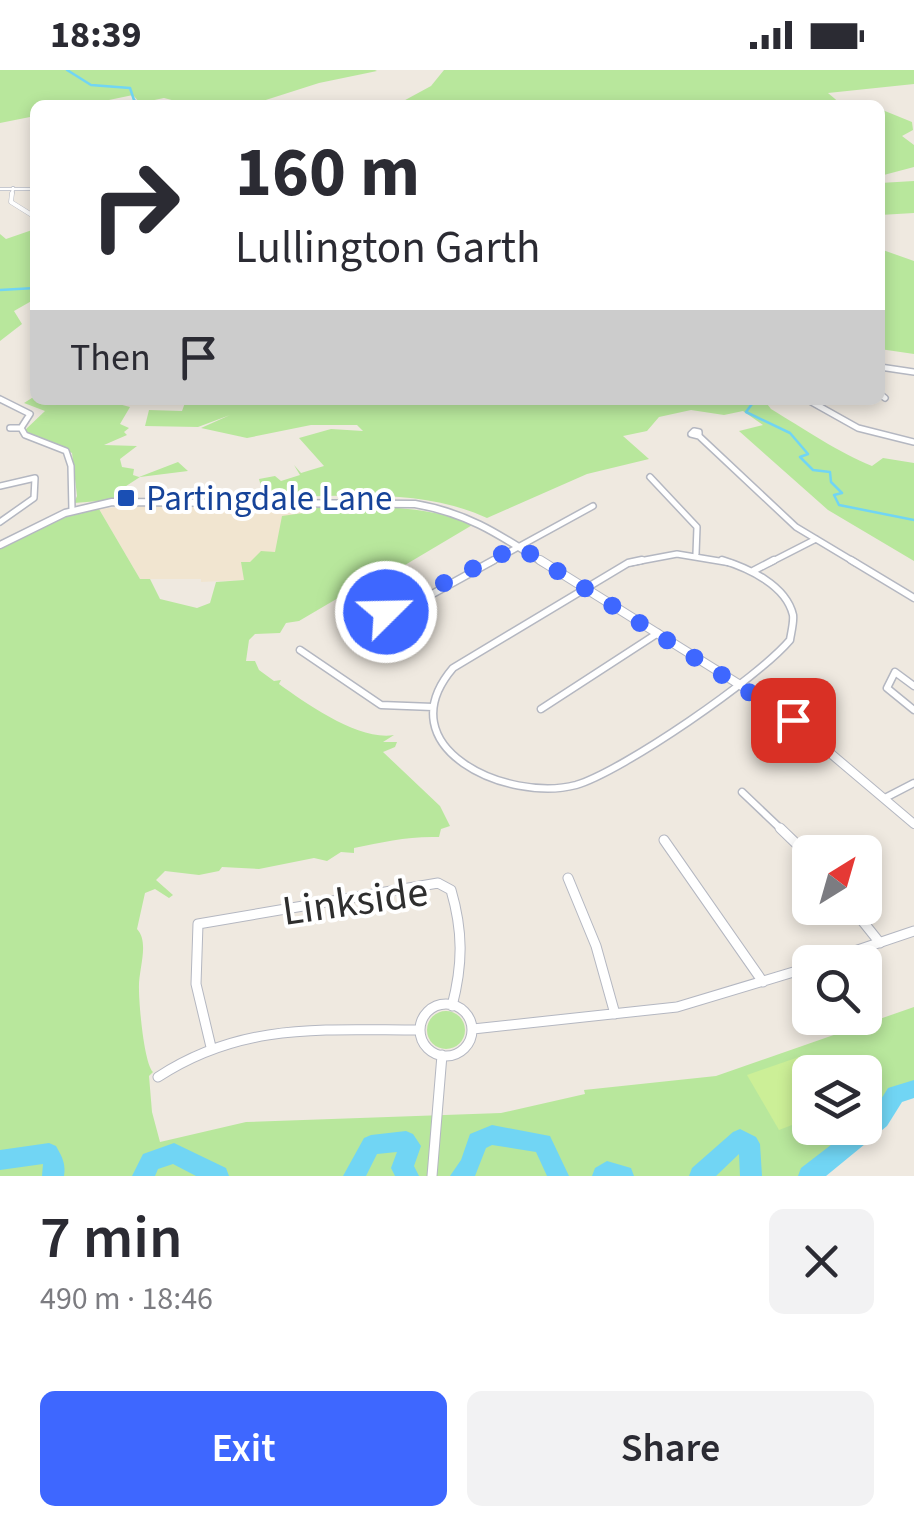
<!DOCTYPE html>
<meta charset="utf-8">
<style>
:root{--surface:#fff;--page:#f2f2f3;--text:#2b2b33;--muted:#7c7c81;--accent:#3e67ff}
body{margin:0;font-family:"Source Sans 3",sans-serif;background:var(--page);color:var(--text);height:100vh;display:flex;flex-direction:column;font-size:38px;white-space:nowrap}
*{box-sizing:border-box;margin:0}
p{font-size:32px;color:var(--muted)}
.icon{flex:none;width:55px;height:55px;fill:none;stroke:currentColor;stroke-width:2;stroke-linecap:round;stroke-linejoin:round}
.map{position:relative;height:1106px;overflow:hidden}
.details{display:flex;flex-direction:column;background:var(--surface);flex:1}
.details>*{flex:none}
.hud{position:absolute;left:30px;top:30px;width:855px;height:305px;border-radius:15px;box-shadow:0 5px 15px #0003;background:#fff;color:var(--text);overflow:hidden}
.needle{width:65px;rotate:37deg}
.buttons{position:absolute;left:792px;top:765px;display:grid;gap:20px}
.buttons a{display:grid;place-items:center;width:90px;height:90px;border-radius:15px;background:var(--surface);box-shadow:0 5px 15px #0003;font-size:50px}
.pin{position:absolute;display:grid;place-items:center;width:85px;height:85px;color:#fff;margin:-42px;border-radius:20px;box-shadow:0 5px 15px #0006}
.me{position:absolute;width:110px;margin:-55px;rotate:67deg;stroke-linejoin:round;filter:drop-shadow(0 0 8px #0008)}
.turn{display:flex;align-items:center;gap:35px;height:210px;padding:0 40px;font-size:45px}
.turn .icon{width:130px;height:130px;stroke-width:2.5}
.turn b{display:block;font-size:70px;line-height:85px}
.then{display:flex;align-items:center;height:95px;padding:0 40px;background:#0003;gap:20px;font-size:38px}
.round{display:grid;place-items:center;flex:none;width:105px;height:105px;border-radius:15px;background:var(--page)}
.head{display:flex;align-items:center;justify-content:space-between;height:170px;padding:0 40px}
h1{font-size:60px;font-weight:600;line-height:75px}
.button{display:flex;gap:20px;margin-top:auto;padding:20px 40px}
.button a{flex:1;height:115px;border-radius:15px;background:var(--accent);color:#fff;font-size:40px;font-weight:600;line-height:115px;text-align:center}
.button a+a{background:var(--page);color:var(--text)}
.status{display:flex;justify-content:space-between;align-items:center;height:70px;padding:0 50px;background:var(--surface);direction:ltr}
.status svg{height:28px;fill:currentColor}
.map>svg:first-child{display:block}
.education{fill:#f1e5d0}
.green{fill:#b8e79c;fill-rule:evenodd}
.pitch{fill:#ccef97}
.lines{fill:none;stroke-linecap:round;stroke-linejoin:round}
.stream{stroke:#71d5f4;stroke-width:2.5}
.river{fill:#71d5f4;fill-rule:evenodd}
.minor-far4-casing{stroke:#b4b7c1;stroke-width:4}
.minor-far3-casing{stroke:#b4b7c1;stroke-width:5}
.minor-far2-casing{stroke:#b4b7c1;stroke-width:8}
.minor-far1-casing{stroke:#b4b7c1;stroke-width:9}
.minor-casing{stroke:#b4b7c1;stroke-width:11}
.tertiary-far1-casing{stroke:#b4b7c1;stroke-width:9}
.tertiary-casing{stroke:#b4b7c1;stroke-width:10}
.minor-far4{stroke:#fff;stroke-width:2.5}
.minor-far3{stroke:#fff;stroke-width:4}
.minor-far2{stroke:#fff;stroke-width:5}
.minor-far1{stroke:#fff;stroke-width:6}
.minor{stroke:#fff;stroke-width:9}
.tertiary-far1{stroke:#fff;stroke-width:6}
.tertiary{stroke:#fff;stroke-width:8}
.route{stroke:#3e67ff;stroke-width:18;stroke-dasharray:0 32.4}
.transit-dot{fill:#1a4fb4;stroke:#fff;stroke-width:4}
.labels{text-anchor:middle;stroke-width:8;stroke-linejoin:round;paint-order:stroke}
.transit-label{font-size:35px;fill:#164399;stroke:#fff;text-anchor:start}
.near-street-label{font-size:42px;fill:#2e2e2e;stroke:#fff}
</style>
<div class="status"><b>18:39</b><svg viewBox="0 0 49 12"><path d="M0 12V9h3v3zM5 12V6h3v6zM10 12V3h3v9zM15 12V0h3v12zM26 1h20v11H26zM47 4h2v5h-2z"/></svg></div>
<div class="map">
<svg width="914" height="1106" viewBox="0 0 914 1106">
<rect width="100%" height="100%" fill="#efe9e0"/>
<path class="education" d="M132,436L343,437L245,510L201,512V509H140L99,439Z"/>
<path class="green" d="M0,0H375L377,1L319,13L250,35H191L164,28L140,33L133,25L85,35H35V46L0,53Z
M444,0H914V14L828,23L841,34L869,35H396L431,16Z
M880,39L912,52L913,60L902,66L914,75V97L880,106Z
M914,111V143L880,145V113Z
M35,159V229L14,241L22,254L0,271V164L6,169Z
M880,179L914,191V284L880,279Z
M35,326V330H128L107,331L130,337L120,354L129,358L124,362L127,365L104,375L137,376L120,389L122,397L134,399L133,405L139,407L178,392L188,401L140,407L120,420L137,428L74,433L77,426L72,383L24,361L45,341L24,333Z
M186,330H764L771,339C801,357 841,384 872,396L883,388L914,393V491L828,440L739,361L763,355L743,341L724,345L691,340L659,347L647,361L623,366L649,389L587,404L487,448C418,416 337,428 264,427L259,409L275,406L281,411L300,405L294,395L301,403L324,396L299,368L331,359L363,361L357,355H311L247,368L201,358L230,345L198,357L145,356L149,340L182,341Z
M315,437C370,437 422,434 474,454L405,495L355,513L350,521L299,551L286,553L280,563L255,564L249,570L246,591H255L259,600L274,611L281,610L279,614C307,634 359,671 394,665L383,672H397L395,677L383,682L440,736L450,756L441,759L439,767C408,766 383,772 354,778V783L341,782L327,791L314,788L259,799L222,797L219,801L199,805L165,801L156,810L173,825L169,828L155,819L145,823L137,859C150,873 138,900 139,919C139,935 144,993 153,1002L149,1006L152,1042L160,1072L246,1052L501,1043L585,1024L584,1020L716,1006L914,937V1024L899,1029L880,1056L818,1106H0V478L58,449L99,439L140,509H150L160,529L197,538L210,533L216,512L244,510L241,492H250L261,481L275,482L282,446L310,442ZM810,1002H865V1058H810Z
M427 960a19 19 0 1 1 38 0a19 19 0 1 1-38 0Z"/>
<path class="pitch" d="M799,987L810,1005V1048L779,1060L747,1005Z"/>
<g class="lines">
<path class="stream" d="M67,0L91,15L130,18L134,30L144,35
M0,220L35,218
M755,330L746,342L790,363L808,384L800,387L813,400L830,402L831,412L842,423L834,425L839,435L914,450"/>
<path class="river" d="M914,1010V1028L902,1032L887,1056L826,1106H798L801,1098L853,1058H865V1048L873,1042L888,1018Z
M492,1055L550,1066L569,1106H547L536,1082L492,1075L486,1078L475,1106H450L461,1090L470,1064Z
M740,1059L756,1067L760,1074L762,1106H740L739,1084L716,1106H689L692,1098L733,1062Z
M406,1061L413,1064L421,1076L414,1096L419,1106H395L391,1098L397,1082L377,1084L366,1106H343L364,1068L371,1065Z
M49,1073L56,1076C62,1087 66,1093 64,1106H42L43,1094L0,1100V1080Z
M174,1073L226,1098L229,1106H196L173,1094L158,1099L155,1106H132L143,1084Z
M607,1091L631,1098L634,1106H592L595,1098Z"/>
<g class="minor-far4-casing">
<path id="minor-far4" d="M0,119H35
M12,125L13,118"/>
</g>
<g class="minor-far3-casing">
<path id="minor-far3" d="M12,123L11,132L35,147"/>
</g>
<g class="minor-far2-casing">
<path id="minor-far2" d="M880,297L914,302
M880,324L885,328
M0,329L30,344L21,358L25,365L66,381L71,396L72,440
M808,330L858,358L914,372
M10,358H21
M694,361L699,362V366L691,364Z
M699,366L796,457L856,493
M650,407L697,457L696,484
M0,416L35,408L34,428L0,452
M489,493L593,436
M629,493L677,484L731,493
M769,493L816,469"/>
</g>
<g class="minor-far1-casing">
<path id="minor-far1" d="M642,490L628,493L453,598C385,678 508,733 576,715C623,701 758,608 790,570C791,563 794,552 793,545C786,515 748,498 722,490
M851,490L914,528
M753,501L774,490
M416,531L392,536L386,543L396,544L494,490
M300,580L381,635L433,637
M914,616L895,602L887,618L914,640
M541,639L658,563
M742,722L783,761
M885,728L914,713"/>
</g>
<g class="minor-casing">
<path id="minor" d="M780,758L810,787
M664,770L763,912
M568,808L596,876L615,944
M852,838L880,873
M822,892L914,861
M420 960a26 26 0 1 1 52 0a26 26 0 1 1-52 0Z
M473,959L677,937L810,897
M211,977L196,914L198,854L438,813L451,820C463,861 463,894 452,936
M158,1007C242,952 322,960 418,960
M432,1106L442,985"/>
</g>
<g class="tertiary-far1-casing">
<path id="tertiary-far1" d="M0,475L65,443L112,432L415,434C468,443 500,465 544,493"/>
</g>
<g class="tertiary-casing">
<path id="tertiary" d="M540,490L777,638L914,754"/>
</g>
<use href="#minor-far4" class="minor-far4"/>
<use href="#minor-far3" class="minor-far3"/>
<use href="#minor-far2" class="minor-far2"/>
<use href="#minor-far1" class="minor-far1"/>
<use href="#minor" class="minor"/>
<use href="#tertiary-far1" class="tertiary-far1"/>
<use href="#tertiary" class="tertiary"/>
</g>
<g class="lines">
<path class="route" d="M386,542L518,476L793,650"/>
</g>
<rect class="transit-dot" x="116" y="418" width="20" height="20" rx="5"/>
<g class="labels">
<g class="transit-label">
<text x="146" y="440">Partingdale Lane</text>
</g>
<g class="near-street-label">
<text transform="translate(355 830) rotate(-8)" y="15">Linkside</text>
</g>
</g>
</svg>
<div class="buttons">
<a><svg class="needle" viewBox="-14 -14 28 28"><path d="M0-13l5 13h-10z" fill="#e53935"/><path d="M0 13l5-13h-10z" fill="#7c7c81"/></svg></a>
<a><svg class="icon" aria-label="search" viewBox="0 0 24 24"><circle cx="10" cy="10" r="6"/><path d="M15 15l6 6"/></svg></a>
<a><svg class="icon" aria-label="layers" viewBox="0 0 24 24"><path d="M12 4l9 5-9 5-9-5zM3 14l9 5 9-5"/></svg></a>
</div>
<div class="pin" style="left:793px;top:650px;background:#d93025"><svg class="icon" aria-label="arrive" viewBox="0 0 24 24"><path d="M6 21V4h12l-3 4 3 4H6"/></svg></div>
<svg class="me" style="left:386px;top:542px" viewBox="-20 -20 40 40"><circle r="17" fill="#3e67ff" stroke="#fff" stroke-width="3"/><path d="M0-11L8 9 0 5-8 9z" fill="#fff"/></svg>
<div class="hud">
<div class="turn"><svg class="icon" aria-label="right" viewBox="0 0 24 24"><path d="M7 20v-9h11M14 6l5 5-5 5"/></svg><div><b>160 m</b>Lullington Garth</div></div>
<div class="then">Then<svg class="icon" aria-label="arrive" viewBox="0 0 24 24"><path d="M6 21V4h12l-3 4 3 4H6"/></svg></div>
</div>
</div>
<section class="details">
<div class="head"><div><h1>7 min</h1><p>490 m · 18:46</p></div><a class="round"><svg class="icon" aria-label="close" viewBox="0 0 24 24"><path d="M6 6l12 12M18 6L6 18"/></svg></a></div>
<div class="button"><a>Exit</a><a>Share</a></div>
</section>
